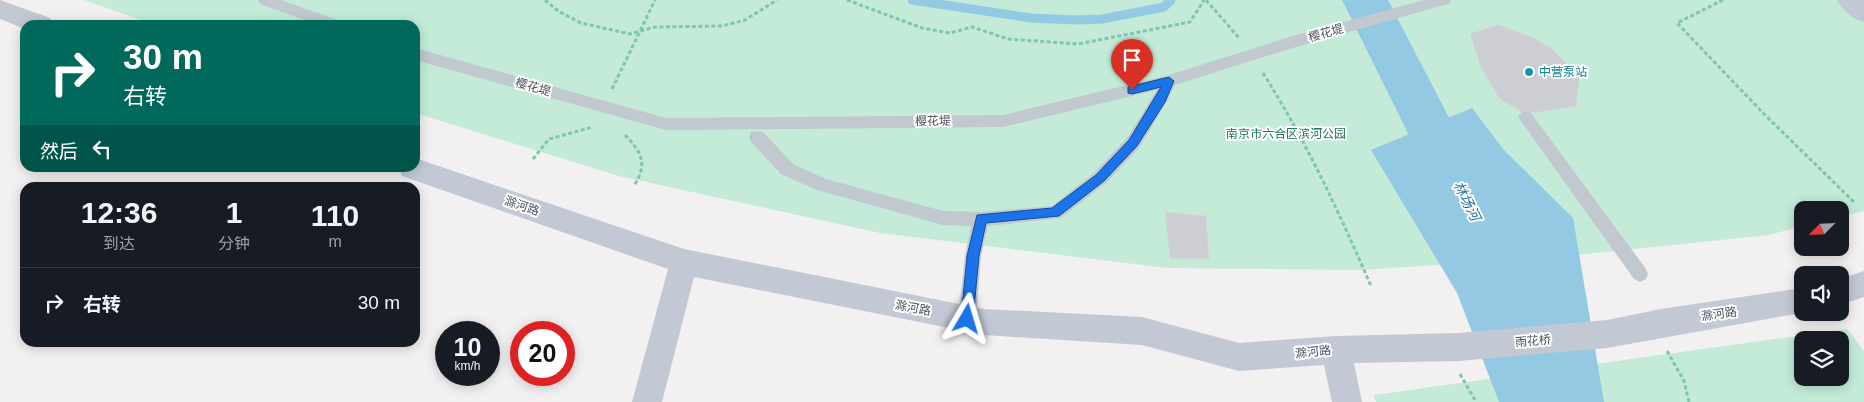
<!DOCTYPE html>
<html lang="zh">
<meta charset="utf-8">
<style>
:root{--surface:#171b24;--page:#20242c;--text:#f1f3f6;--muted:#9ea1a6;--line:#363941}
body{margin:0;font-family:Helvetica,"Noto Sans SC",sans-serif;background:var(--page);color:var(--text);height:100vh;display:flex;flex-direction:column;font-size:19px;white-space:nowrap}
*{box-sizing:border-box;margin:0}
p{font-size:16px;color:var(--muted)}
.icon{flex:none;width:28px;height:28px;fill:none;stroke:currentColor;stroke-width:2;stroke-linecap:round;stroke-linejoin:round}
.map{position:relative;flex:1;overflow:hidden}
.sheet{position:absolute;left:20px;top:182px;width:400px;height:165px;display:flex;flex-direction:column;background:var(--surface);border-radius:15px;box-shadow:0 2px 12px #0003}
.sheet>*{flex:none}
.hud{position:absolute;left:20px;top:20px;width:400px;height:152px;border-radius:15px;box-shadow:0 2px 12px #0003;background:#00695c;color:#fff;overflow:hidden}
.needle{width:32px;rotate:246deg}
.tools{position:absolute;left:1794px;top:201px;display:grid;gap:10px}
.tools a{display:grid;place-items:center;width:55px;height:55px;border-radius:10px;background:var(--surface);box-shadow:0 2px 12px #0003;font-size:25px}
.speed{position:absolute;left:435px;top:321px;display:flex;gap:10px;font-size:25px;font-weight:700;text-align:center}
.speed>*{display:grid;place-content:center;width:65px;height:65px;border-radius:50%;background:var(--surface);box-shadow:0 2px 12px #0003;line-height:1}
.speed small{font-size:12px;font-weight:400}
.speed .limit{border:8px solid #d22;background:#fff;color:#111}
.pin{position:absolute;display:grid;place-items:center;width:42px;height:42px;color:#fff;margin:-51px -21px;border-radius:50% 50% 50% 0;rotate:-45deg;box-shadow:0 0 5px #0007}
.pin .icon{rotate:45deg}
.me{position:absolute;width:55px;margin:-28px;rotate:7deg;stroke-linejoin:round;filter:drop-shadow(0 0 4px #0008)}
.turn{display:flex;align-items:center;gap:18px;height:105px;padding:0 20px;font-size:22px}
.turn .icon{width:65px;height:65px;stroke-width:2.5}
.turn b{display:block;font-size:35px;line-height:42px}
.then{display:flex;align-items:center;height:48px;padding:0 20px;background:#0003;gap:10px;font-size:19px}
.eta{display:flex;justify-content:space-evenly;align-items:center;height:85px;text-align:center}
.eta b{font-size:30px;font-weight:700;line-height:35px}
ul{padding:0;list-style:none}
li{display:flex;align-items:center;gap:15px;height:70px;padding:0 20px;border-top:1px solid var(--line)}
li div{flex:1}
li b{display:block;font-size:19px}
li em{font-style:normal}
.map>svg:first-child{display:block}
.green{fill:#c3ebd8;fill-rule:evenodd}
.water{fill:#94c9e4}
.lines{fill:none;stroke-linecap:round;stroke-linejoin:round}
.stream{stroke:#94c9e4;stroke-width:9}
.river{fill:#94c9e4;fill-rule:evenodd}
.building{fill:#cdced4;stroke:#d4d5db}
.path{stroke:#7ec6ac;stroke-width:3;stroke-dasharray:4 2.5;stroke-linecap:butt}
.lane{fill:#c2c8d0;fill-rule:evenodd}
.secondary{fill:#c2c9d5;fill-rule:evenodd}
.route{fill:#1a73e8;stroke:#114b97}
.culture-dot{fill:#0f9aa8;stroke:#fff;stroke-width:2}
.labels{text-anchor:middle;stroke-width:4;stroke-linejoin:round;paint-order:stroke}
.street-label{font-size:12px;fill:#49515b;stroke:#fff}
.culture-label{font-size:12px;fill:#0d838f;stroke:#fff;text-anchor:start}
.park-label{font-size:12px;fill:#207757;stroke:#fff}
.water-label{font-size:14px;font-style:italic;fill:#1a719e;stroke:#fff}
</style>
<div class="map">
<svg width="1864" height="402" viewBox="0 0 1864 402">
<rect width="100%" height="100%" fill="#f2f0f0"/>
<path class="green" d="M84,0H1864V211L1840,217V210H1802V226L1769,235L1557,257L1361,270L1167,268L880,233L619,176L415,113V25H155Z
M1847,329L1864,351V402H1376L1374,395ZM1802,340H1840V378H1802Z"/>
<path class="water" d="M1472,108L1504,150L1573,218L1604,402H1499L1457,293L1371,150Z"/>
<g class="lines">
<path class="stream" d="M912,0L1031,18L1076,20L1102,19L1164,7L1171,0"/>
<path class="river" d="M1342,0H1388L1486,189L1479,204L1461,211L1443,204Z"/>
</g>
<path class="building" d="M1498,25L1532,37L1553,50L1579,77L1576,106L1525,114L1499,98L1481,67L1470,34Z
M1165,212L1206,216L1209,259L1170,258Z"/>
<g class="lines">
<path class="path" d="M545,0L558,11L581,23L630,34L655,27L722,26L745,20L777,0
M847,0L922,28L950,33L972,27L1008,39L1078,44L1190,22L1204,0
M1206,0L1240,39
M1723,0L1677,23L1765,115L1854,202
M1263,73C1306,141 1339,212 1371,286
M612,89L655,0
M625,135C642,153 648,163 634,186
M533,159L549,139L593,127
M1667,351L1684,381L1689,402
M1460,374L1476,402"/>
<path class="lane" d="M258,0H281L340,21L342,25H319L260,4Z
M1424,0H1451L1449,4L1444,5L1289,49L1175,85L1166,103L1139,148L1106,183L1061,218L988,226L981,256L976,319L973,325L967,327L961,325L958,319L965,256L971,226L943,225L817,190L781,174L751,142L749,137L751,132L757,131L763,132L793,164L826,179L943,211L981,212L1052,206L1094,173L1127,138L1157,90L1003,127L666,130L415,60V48L666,118L1003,115L1169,75L1289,37Z
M1526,111L1531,113L1646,269L1648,274L1646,279L1640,282L1634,279L1521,121L1518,117L1521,113Z"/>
<path class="secondary" d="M0,0L50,18L53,25H25V29L0,19Z
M1837,0H1864V22C1852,19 1843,11 1837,0Z
M415,158L684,249L984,309L1142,317L1239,343L1336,336L1459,333L1607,320L1661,309L1802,288V312H1806L1607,348L1459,361L1354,363L1362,402H1332L1324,365L1239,371L1142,345L984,335L694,277L662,402H632L668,269L402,176L399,168H415Z
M1864,271V297L1840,305V279Z"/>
</g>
<path class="route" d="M1169,77L1174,81L1165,102L1137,146L1104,181L1059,216L986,223L979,256L973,319L967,324L963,323L961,319L967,256L977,215L1052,208L1096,175L1129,140L1161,87L1132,94L1128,93V87Z"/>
<circle class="culture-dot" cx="1529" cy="72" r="5"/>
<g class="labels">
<g class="street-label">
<text transform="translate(1326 33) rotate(-16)" y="4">樱花堤</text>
<text transform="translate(533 87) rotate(16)" y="4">樱花堤</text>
<text transform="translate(933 121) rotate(-1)" y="4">樱花堤</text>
<text transform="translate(522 206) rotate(19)" y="4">滁河路</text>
<text transform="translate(913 308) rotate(11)" y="4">滁河路</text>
<text transform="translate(1719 314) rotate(-8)" y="4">滁河路</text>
<text transform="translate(1533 341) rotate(-5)" y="4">雨花桥</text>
<text transform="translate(1313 352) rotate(-6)" y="4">滁河路</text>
</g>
<g class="culture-label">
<text x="1539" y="76">中营泵站</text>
</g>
<g class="park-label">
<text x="1286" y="138">南京市六合区滨河公园</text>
</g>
<g class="water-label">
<text transform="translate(1467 201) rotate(63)" y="5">林场河</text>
</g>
</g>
</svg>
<div class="tools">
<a><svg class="needle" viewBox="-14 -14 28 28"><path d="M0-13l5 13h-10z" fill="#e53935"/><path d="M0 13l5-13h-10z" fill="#9ea1a6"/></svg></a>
<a><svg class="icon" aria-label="sound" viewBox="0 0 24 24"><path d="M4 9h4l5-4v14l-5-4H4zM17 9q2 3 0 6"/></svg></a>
<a><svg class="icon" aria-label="layers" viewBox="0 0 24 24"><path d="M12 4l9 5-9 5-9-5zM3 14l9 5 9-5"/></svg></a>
</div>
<div class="speed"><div>10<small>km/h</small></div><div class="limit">20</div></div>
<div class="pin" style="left:1132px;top:90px;background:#d93025"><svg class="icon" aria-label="arrive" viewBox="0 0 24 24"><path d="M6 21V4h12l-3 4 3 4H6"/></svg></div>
<svg class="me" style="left:967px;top:319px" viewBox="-20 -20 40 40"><path d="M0-17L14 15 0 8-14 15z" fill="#1a73e8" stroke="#fff" stroke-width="4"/></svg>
<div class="hud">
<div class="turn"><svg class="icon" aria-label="right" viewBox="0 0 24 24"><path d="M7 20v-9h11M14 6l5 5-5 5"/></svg><div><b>30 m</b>右转</div></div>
<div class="then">然后<svg class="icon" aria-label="left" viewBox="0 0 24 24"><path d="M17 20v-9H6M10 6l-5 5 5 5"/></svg></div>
</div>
<section class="sheet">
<div class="eta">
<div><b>12:36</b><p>到达</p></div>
<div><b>1</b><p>分钟</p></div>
<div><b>110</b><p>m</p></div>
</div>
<ul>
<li><svg class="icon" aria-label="right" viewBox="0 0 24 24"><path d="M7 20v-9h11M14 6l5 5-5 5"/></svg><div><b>右转</b></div><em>30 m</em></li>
</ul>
</section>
</div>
